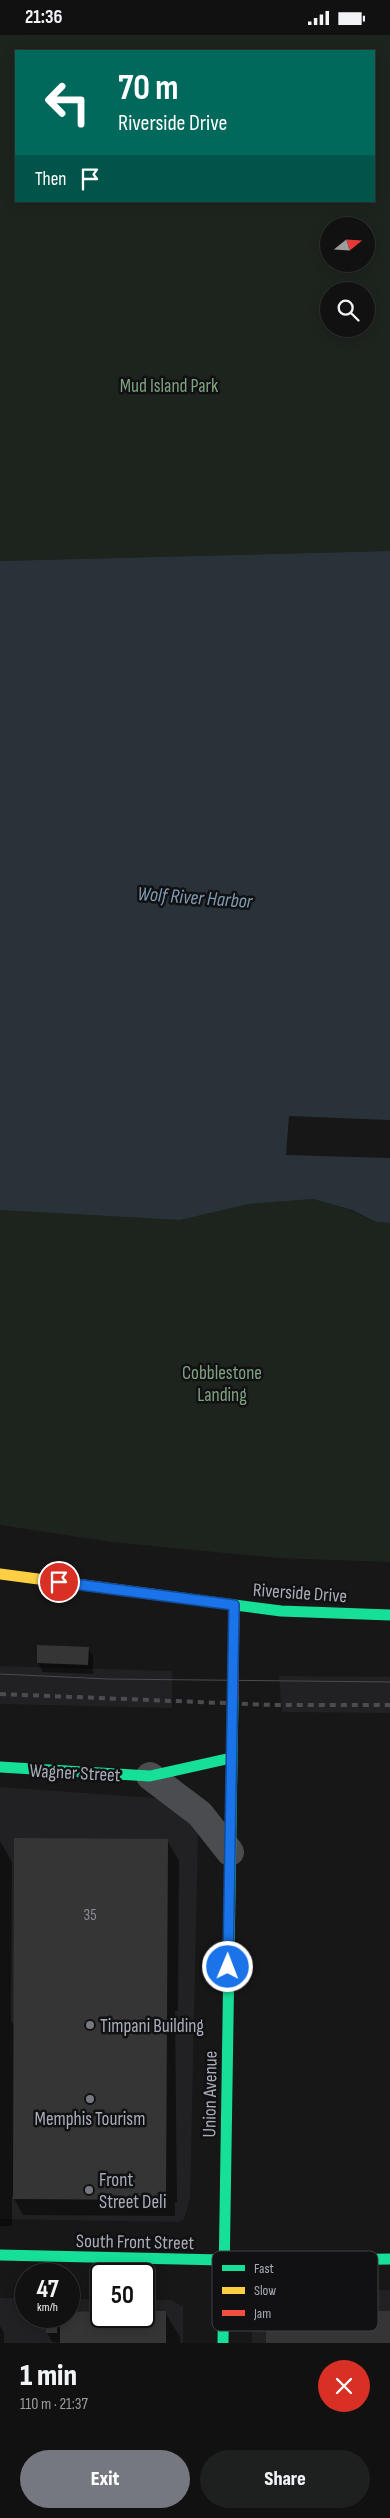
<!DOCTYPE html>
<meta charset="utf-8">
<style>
:root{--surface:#111;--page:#1e1f1f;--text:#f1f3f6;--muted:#9c9d9f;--line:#303131;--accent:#757880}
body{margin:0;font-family:"Sofia Sans Condensed",sans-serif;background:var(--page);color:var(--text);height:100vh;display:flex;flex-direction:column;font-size:19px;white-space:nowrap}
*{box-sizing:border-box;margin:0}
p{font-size:16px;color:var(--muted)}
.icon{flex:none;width:28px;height:28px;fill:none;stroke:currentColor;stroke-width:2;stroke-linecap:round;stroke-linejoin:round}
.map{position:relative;height:2308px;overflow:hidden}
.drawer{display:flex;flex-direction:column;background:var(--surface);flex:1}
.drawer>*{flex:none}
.guide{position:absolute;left:15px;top:15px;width:360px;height:152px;border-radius:0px;box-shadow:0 2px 12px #0003,0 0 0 1px var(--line);background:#00695c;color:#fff;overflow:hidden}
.needle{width:32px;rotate:72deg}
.fabs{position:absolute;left:320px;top:182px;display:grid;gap:10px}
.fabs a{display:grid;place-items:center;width:55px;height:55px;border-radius:50%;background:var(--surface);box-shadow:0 2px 12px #0003,0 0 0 1px var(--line);font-size:25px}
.speed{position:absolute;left:15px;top:2228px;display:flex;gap:10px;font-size:25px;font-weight:700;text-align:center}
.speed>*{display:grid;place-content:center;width:65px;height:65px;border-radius:50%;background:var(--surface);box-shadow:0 2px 12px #0003,0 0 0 1px var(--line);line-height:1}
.speed small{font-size:12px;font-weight:400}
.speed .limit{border:2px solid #111;border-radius:8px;background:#fff;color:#111}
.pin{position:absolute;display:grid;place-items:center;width:42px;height:42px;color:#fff;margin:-21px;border:2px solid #fff;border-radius:50%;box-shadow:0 1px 5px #0007}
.me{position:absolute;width:55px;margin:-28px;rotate:1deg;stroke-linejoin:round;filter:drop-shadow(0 0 4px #0008)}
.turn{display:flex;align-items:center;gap:18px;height:105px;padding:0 20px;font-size:22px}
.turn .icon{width:65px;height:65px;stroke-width:2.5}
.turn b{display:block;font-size:35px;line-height:42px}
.then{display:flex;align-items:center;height:48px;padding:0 20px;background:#0003;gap:10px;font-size:19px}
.round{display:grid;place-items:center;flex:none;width:52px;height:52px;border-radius:26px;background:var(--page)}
.head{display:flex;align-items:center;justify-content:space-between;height:85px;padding:0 20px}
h1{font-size:30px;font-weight:800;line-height:38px}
.action{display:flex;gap:10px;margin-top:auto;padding:10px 20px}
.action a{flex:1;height:58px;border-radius:30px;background:var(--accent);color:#fff;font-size:20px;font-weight:800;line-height:58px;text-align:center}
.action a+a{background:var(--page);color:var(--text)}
.status{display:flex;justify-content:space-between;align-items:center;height:35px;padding:0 25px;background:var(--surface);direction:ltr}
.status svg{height:14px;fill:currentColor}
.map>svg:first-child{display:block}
.built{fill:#212123}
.green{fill:#1d241e;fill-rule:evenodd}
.water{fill:#2a3239}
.pier{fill:#171717}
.shadow{fill:#0007}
.building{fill:#353536}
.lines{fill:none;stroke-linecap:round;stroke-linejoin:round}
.street{stroke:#4b4c50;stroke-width:28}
.fast{stroke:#16e098;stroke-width:11}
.slow{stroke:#ffcf43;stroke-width:11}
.jam{stroke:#f24e42;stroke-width:11}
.tram{stroke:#4b4c4f;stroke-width:1}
.rail{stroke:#4b4c4f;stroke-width:4;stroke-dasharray:6 5;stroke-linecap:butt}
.route-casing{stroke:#114b97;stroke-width:12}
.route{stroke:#1a73e8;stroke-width:9}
.poi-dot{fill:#757880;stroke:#111113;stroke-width:2}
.labels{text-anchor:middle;stroke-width:5;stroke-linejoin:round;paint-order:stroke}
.number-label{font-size:16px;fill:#8b8f98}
.park-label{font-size:19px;fill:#7fa381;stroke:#111113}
.street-label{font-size:19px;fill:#a8adb8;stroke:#111113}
.poi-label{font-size:19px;fill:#a8adb8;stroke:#111113;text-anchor:start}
.water-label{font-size:20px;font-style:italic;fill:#7f9bb3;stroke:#111113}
.key{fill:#111113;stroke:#3e4045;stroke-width:1}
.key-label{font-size:14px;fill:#a8adb8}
</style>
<div class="status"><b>21:36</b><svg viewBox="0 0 49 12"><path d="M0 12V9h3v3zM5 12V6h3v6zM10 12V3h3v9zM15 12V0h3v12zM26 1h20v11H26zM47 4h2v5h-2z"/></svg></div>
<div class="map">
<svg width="390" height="2308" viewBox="0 0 390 2308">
<rect width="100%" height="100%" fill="#171717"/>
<path class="built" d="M0,1631L172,1636V1673L0,1669Z
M279,1641L390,1642V1678L282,1677Z
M0,1752L155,1763L185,1774L198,1797L190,2164L184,2184L178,2187L0,2184Z
M390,2255V2308H252V2264L257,2260L279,2257Z
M0,2263H26V2281H69V2264H101V2281H144V2265H172L183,2272V2308H0Z"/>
<path class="green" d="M0,0H390V516L0,526ZM16,16H374V166H16ZM329,191H366V229H329ZM329,256H366V294H329Z
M313,1164L347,1174L376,1187L390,1188V1527L278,1523L112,1507L0,1490V1175L180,1185L249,1169Z"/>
<path class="water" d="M390,516V1188L376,1187L352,1175L313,1164L249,1169L180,1185L0,1175V526Z"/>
<path class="pier" d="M289,1081L390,1085V1123L286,1120Z"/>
<path class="shadow" d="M39,1612L88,1613L93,1622V1639L43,1637L38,1628Z
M167,1805L179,1826L178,1976H175L177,2167H175V2181L23,2180L12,2160V2191H0V1806L12,1827L11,1986L14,1990Z
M165,2277L180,2302V2308H61L52,2307L47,2298L57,2282L61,2289L69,2281V2278H101V2281H144V2278Z
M0,2291L4,2298V2308H0Z"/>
<path class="building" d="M37,1610L89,1612L88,1630L37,1628Z
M14,1803L168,1804L166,2165L13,2164Z
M101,2276V2281H144V2276H166V2308H60V2281H69V2277Z
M266,2276H390V2308H266Z
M46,2281H57V2298H46Z"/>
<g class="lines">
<path class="street" d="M150,1741L200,1779L230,1817"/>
<path class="fast" d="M151,1559L281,1576L390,1580
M0,1732L150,1741L231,1723
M0,2220L265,2226L390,2224
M223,2308L233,1663"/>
<path class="slow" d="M0,1539L151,1559"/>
<path class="jam" d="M233,1663L234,1570"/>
<path class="tram" d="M0,1639L108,1644L390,1647"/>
<path class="rail" d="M0,1659L273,1670H390"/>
</g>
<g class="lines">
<g class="route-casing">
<path id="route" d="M59,1547L234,1570L228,1932"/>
</g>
<use href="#route" class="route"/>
</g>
<g class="poi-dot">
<circle cx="90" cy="1990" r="5"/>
<circle cx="90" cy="2064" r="5"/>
<circle cx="89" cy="2155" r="5"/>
</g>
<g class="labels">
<g class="number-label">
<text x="90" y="1885">35</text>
</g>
<g class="park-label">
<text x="169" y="357">Mud Island Park</text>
<text x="222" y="1344">Cobblestone<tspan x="222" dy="22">Landing</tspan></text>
</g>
<g class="street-label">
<text transform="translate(300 1557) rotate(4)" y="7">Riverside Drive</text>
<text transform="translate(75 1737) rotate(3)" y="7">Wagner Street</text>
<text transform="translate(209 2059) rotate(-89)" y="7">Union Avenue</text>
<text transform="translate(135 2206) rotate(1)" y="7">South Front Street</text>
</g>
<g class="poi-label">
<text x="100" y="1997">Timpani Building</text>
<text x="90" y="2090" text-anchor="middle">Memphis Tourism</text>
<text x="99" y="2151">Front<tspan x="99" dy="22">Street Deli</tspan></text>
</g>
<g class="water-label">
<text transform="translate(195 862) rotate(4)" y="7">Wolf River Harbor</text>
</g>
</g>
<rect x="212" y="2216" width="166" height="80" rx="8" class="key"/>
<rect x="222" y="2230" width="23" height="6" fill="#16e098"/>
<rect x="222" y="2252" width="23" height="7" fill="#ffcf43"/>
<rect x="222" y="2275" width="23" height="6" fill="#f24e42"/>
<g class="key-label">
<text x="254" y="2238">Fast</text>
<text x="254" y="2260">Slow</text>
<text x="254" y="2283">Jam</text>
</g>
</svg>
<div class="fabs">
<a><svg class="needle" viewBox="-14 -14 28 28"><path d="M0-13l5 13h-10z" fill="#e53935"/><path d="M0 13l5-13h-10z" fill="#9c9d9f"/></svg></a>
<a><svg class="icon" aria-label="search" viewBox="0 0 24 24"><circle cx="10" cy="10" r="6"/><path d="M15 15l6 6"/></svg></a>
</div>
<div class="speed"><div>47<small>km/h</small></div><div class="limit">50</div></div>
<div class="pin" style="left:59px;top:1547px;background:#d93025"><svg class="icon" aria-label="arrive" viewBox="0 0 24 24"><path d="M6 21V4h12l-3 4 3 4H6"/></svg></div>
<svg class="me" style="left:228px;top:1932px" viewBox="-20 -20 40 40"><circle r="17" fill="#1a73e8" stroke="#fff" stroke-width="3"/><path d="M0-11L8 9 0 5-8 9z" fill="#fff"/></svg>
<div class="guide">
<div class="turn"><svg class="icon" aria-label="left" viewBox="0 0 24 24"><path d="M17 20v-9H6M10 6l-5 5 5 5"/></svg><div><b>70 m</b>Riverside Drive</div></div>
<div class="then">Then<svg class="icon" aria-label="arrive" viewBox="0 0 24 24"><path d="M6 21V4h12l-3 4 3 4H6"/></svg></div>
</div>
</div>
<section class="drawer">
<div class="head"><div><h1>1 min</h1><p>110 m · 21:37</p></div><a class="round" style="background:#d93025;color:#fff"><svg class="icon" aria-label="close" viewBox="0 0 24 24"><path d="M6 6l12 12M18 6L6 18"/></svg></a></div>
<div class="action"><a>Exit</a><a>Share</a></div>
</section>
